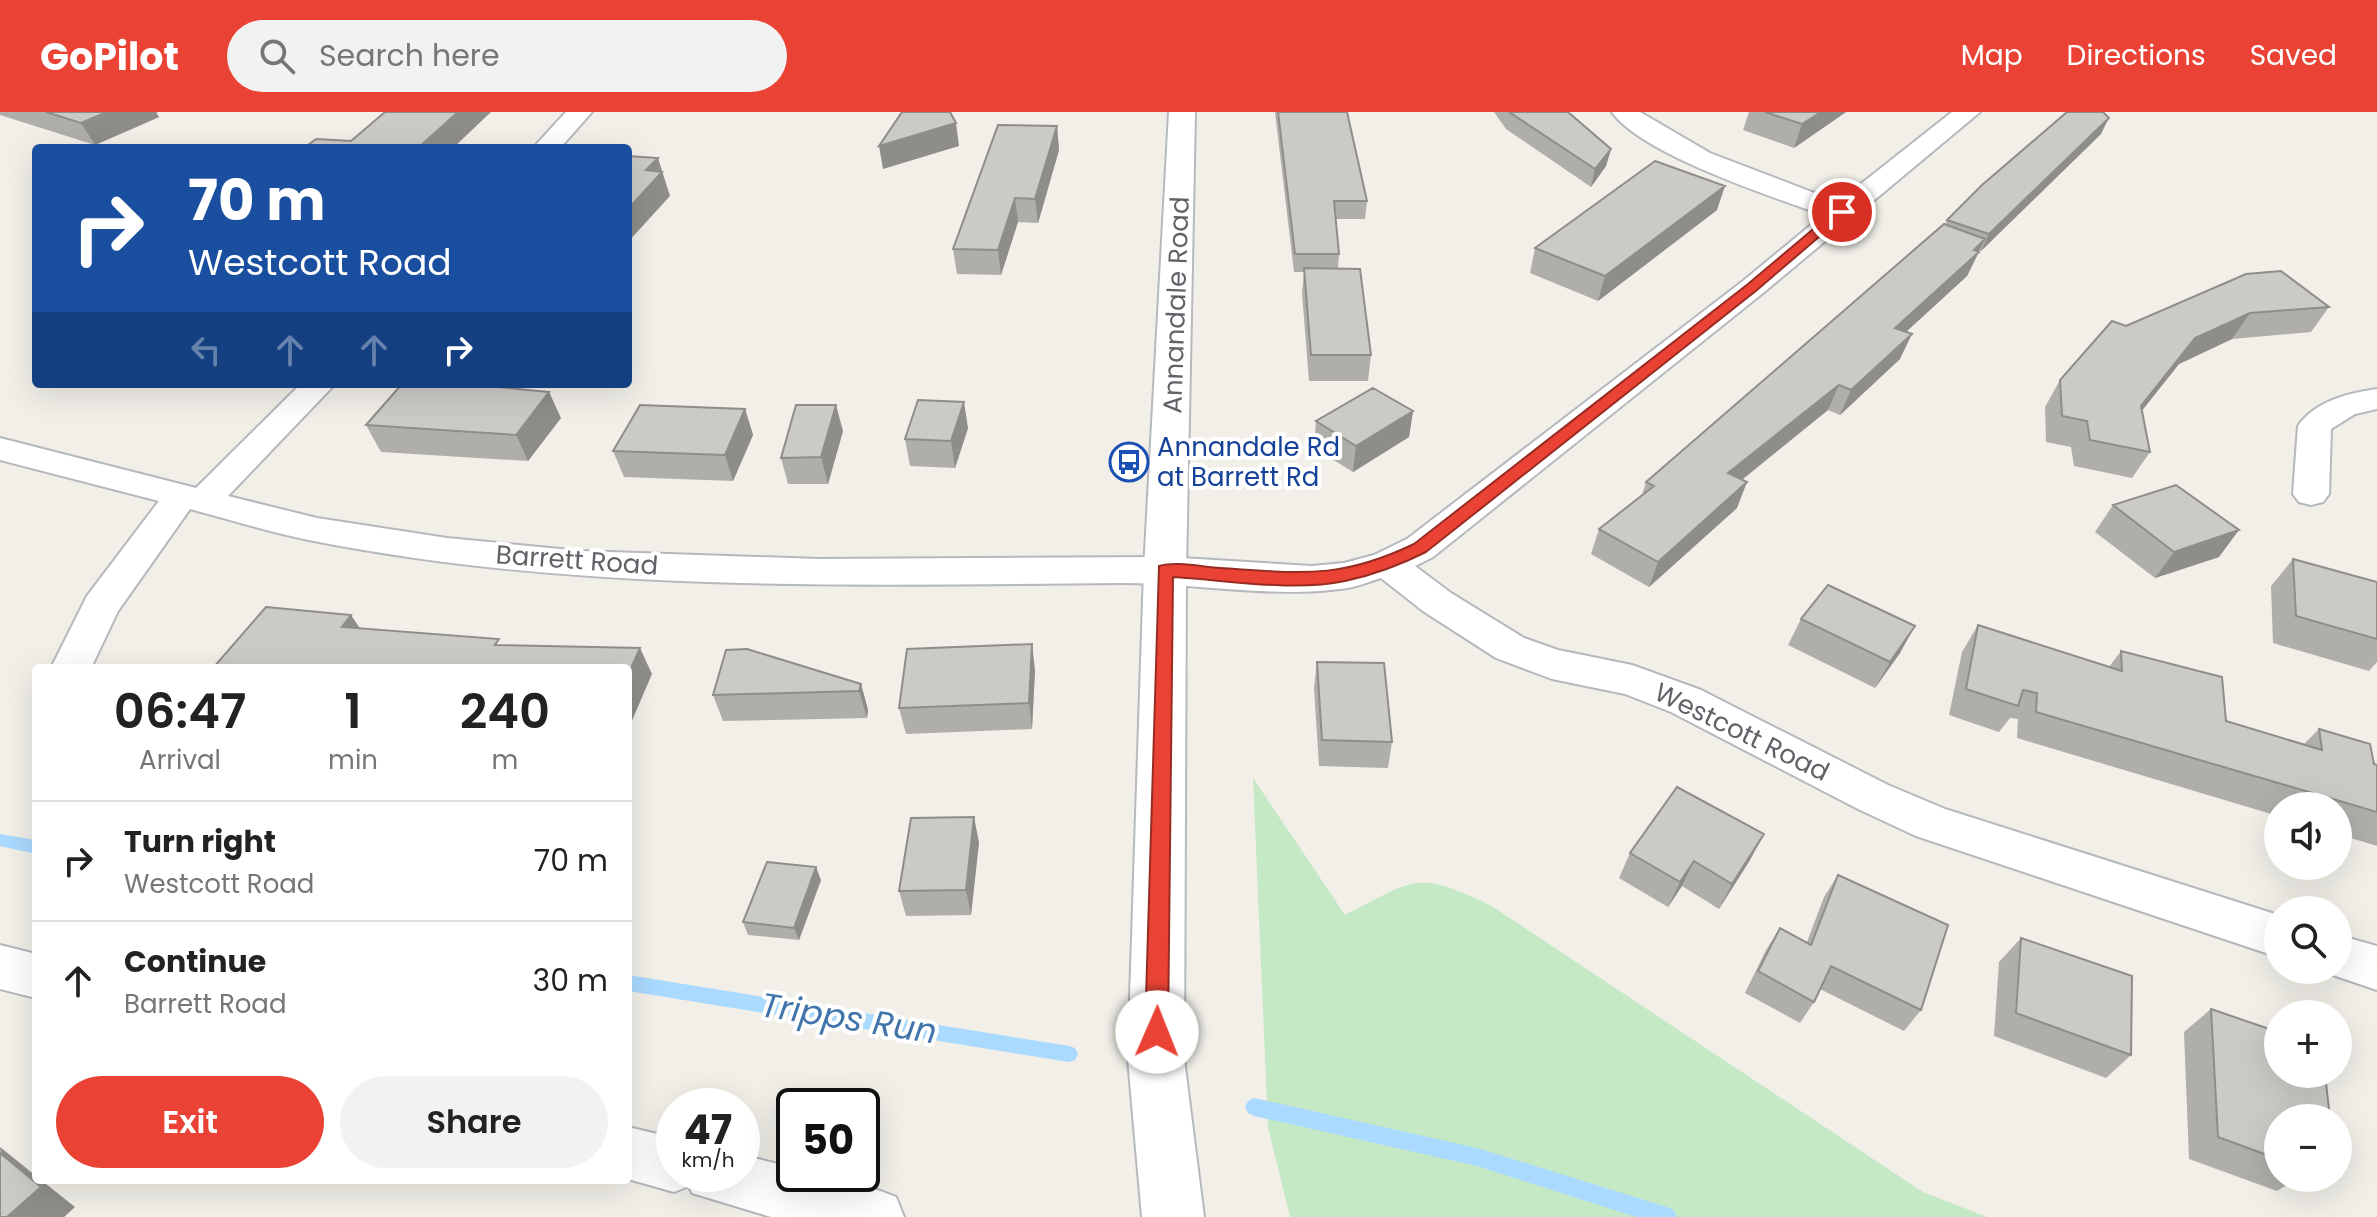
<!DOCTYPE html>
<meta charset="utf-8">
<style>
:root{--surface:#fff;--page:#f2f2f2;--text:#222;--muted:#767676;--line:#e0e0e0;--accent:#ea4335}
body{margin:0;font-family:Poppins,sans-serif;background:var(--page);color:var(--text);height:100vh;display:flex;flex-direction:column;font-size:30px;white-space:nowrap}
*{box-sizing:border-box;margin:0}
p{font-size:26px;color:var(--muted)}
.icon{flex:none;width:44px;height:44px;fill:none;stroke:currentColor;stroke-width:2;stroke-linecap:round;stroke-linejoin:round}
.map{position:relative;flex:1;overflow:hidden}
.drawer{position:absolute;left:32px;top:552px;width:600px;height:520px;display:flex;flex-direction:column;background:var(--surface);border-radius:8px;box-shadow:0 8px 32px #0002}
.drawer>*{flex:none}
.top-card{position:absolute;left:32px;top:32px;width:600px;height:244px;border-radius:8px;box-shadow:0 8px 32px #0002;background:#1a4fa0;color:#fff;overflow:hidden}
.controls{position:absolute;left:2264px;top:680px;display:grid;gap:16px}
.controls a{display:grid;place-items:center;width:88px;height:88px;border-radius:50%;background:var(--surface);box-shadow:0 8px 32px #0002;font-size:40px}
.speed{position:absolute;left:656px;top:976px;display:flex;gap:16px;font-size:40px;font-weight:700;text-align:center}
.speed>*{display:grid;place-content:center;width:104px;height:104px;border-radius:50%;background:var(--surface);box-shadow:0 8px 32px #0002;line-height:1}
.speed small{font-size:20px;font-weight:400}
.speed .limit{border:4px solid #111;border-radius:12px;background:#fff;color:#111}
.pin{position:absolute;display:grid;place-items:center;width:68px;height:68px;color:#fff;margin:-34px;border:4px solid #fff;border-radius:50%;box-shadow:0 2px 8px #0007}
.me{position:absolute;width:88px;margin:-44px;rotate:1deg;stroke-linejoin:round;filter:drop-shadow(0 0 6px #0008)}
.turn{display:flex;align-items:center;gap:28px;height:168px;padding:0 24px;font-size:36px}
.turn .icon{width:104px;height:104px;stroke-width:2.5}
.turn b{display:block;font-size:56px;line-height:68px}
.lanes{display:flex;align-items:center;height:76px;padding:0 24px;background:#0003;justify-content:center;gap:40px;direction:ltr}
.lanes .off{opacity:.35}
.eta{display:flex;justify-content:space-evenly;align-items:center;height:136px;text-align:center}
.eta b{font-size:48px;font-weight:600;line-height:56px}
.cta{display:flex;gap:16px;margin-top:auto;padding:16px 24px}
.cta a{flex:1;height:92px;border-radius:48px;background:var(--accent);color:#fff;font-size:32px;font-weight:600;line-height:92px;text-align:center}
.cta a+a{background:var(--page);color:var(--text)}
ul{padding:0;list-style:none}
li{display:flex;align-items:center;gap:24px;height:120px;padding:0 24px;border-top:2px solid var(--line)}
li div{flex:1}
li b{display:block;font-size:30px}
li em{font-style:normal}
header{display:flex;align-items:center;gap:48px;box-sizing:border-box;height:112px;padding:0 40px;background:var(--accent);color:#fff}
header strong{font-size:38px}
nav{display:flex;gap:44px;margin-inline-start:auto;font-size:28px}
.search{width:560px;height:72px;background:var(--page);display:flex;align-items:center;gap:20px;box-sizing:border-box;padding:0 28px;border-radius:44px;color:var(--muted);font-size:30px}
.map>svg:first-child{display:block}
.green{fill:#c5e8c5}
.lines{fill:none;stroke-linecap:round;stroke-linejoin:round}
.stream{fill:#aadaff;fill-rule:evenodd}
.street-casing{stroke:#b5b8bc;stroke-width:4}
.secondary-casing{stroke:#b6babf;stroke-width:4}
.street{fill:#fff;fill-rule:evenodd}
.secondary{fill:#fff;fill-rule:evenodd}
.wall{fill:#afaea9}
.shaded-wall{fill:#8f8d8a}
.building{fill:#cccac5;stroke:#8f8d8a;stroke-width:2}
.route{fill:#ea4335;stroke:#982c22;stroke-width:2}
.labels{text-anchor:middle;stroke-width:8;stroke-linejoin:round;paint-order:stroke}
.street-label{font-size:26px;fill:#5f6368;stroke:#fff}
.transit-label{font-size:26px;fill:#164399;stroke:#fff;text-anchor:start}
.near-water-label{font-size:34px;font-style:italic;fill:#4174aa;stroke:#fff}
</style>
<header>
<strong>GoPilot</strong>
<div class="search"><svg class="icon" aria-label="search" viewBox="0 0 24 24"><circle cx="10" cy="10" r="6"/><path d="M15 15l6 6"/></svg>Search here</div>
<nav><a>Map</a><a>Directions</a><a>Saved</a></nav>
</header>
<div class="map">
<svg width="2377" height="1105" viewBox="0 0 2377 1105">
<rect width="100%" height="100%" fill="#f1efe8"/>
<path class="green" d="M1253,666L1345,803C1415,768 1414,757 1490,793L1923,1080L1987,1105H1290L1268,1015Z"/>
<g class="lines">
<path class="stream" d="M0,722L36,728V742L0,734Z
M628,863L1069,934L1075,936L1078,942L1075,948L1069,950L628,879Z
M1254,986L1477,1036L1667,1095L1674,1098L1677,1105H1636L1477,1054L1254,1004L1248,1001L1245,995L1248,989Z"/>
<g class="street-casing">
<path id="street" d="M566,0H592L560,36H533Z
M1612,0H1640L1710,41L1838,90L1952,0H1980L1763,181L1433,445L1415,454L1451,481L1524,526L1558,538L1632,553L1701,578L1888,673L1945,697L2278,803V845L1916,724L1858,697L1671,600L1625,582L1552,567L1496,546L1423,499L1381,466C1368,470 1354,476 1340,477C1272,486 1192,471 1122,471C854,473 583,481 319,430C275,422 232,408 190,397L118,499L91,556H51L87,484L159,389L0,348V326L196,376L301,272H335L228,384L317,406L447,426L581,439L819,447L1165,445L1312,454L1344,451L1374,443L1407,427L1743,169L1823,103C1773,85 1641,42 1612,0Z
M2377,277V297L2355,302L2331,317L2329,382L2323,390L2311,393L2299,390L2293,382L2298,314C2315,289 2349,281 2377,277Z
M2338,823L2377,834V878L2321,859L2338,858Z
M0,833L36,842V886L0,877Z
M628,1015L674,1026V1062H742V1043L794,1056V1062C829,1062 864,1072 896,1085L904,1105H771L692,1081L689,1074L674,1080L628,1067Z"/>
</g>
<g class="secondary-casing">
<path id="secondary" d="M1169,0H1195L1186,458L1184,947L1204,1105H1142L1128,947L1144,458Z"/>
</g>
<use href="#street" class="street"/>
<use href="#secondary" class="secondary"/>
</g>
<path class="wall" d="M0,0H158L156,1L159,5L95,33L0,3Z
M1275,0H1347L1367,89L1365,107H1336L1339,142L1338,156L1371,243L1368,269H1309L1302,181L1304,160H1294Z
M1494,0H1568L1611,37L1606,54L1591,75L1506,17Z
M1749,0H1846L1794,36L1743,18Z
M1057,14L1059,38L1038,111L1018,110L1001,163L957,162L953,137Z
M2101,22L1981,139L1980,138L1967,164L1906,220L1900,247L1840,303L1828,298L1742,368L1737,396L1649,475L1591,442L1599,417L1642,383L1646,370L1945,113L1947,108Z
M1717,98L1598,189L1530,161L1535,136Z
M2246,162L2329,195L2311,220L2232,227L2179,252L2142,298L2150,340L2132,366L2074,354L2071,335L2046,330L2045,295L2060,268L2126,214Z
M745,297L753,323L733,369L624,365L613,339Z
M1413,299L1409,325L1353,360L1314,336L1316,309Z
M561,306L528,349L381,340L366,313Z
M968,316L955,356L910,354L905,327Z
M843,319L828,372H788L781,346Z
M2113,393L2219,445L2155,466L2095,420Z
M2293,447L2377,527V550L2369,559L2273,531L2271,474Z
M1801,507L1900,541L1875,576L1788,533Z
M1978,513L2109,555L2121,539L2226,609L2304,632L2319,617L2377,653V734L2338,722V694H2278V704L2017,626L2018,607L2010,606L1999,620L1949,603L1962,540Z
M1317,550L1392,630L1388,656L1319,654L1314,576Z
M1035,558L1032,617L906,622L899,596Z
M861,572L868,598L867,606L723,609L713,583Z
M979,730L971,803L906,804L899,779Z
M1630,741L1750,748L1719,797L1682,774L1668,795L1619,766Z
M1838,763L1921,898L1904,919L1820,877L1814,890L1800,911L1745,881L1766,838L1780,816L1807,830L1824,785Z
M821,768L799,828L748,823L743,810Z
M2021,826L2131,943L2106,966L1994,924L1999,850Z
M2211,897L2278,1006V1066H2298L2277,1079L2189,1047L2184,920Z"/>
<path class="shaded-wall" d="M107,0H158L156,1L159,5L95,33L81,11Z
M458,0H491L453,36H418Z
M1821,0H1846L1794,36L1802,12Z
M2109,6L2101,22L1981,139L1989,122Z
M956,11L959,34L883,57L879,34Z
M1057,14L1059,38L1038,111L1035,87Z
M1611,37L1606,54L1591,75L1595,57Z
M658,46L670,84L628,130V97L646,58Z
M1725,74L1717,98L1598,189L1605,164Z
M1015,86L1018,110L1001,163L998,138Z
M1985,127L1967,164L1884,240L1895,216Z
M2250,201L2232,227L2179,252L2125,320L2141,294L2195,226Z
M1912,222L1900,247L1840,303L1851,278Z
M1839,273L1828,298L1719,386L1728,361Z
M549,280L561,306L528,349L516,323Z
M964,290L968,316L955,356L951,329Z
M836,293L843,319L828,372L821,345Z
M745,297L753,323L733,369L725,343Z
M1413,299L1409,325L1353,360L1356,334Z
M1747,370L1737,396L1649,475L1658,450Z
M2239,418L2219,445L2155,466L2174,440Z
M351,503L369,530L342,515Z
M1915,514L1900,541L1875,576L1890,550Z
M1032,532L1035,558L1032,617L1029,591Z
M640,536L652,562L628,618V563Z
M861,572L868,598L867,606L859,579Z
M974,705L979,730L971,803L966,778Z
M1764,722L1750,748L1719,797L1732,772Z
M1694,749L1682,774L1668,795L1680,770Z
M816,755L821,768L799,828L794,816Z
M0,1035L36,1064V1068H41L75,1095L64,1105H7Z"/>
<path class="building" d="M46,0H107L81,11Z
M385,0H458L418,36H304L316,27L351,29Z
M902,0H950L956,11L879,34Z
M1278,0H1347L1367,89H1334L1339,142H1295Z
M1509,0H1568L1611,37L1595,57Z
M1765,0H1821L1802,12Z
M2067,0H2103L2109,6L1989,122L1947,108L1982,73Z
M998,13L1057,14L1035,87L1015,86L998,138L953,137Z
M628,44L658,46L646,58L662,60L628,97Z
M1655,49L1725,74L1605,164L1535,136Z
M1944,112L1985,127L1974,138L1979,140L1895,216L1912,222L1851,278L1839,273L1728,361L1747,370L1658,450L1599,417L1654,374L1646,370Z
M1304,156L1360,157L1371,243H1311Z
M2281,159L2329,195L2250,201L2195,226L2141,294L2150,340L2090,328L2087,309L2062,304L2060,268L2112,209L2126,214L2246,162Z
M402,272H468L549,280L516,323L366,313Z
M1373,276L1413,299L1356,334L1316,309Z
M918,288L964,290L951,329L905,327Z
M640,293L745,297L725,343L613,339Z
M796,293H836L821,345L781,346Z
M2176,373L2239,418L2174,440L2113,393Z
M2293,447L2377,470V527L2296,504Z
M1828,473L1915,514L1890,550L1801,507Z
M266,495L351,503L342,515L499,527L495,533L640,536L628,563V556H213Z
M1978,513L2122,559L2121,539L2222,565L2226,609L2322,638L2319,617L2370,632L2374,652L2377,653V700L2036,600L2037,581L2023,578L2018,594L1966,577Z
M1032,532L1029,591L899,596L907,537Z
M747,537L861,572L859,579L713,583L726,538Z
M1317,550L1384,551L1392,630L1322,628Z
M1677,675L1764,722L1732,772L1694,749L1680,770L1630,741Z
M974,705L966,778L899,779L911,706Z
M767,750L816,755L794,816L743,810Z
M1838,763L1948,813L1921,898L1831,854L1814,890L1758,859L1780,816L1811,833Z
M2021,826L2132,864L2131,943L2016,901Z
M2211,897L2278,920V962H2325L2330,1006H2278V1047L2218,1025Z
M0,1041L41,1075L7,1105H0Z"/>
<path class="route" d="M1837,97L1848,100L1757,178L1426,440C1400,453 1373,463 1345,469C1293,480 1226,468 1173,465L1168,920L1165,927L1157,930L1148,927L1145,920L1159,454C1177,449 1202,455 1220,456C1300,461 1339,468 1414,432L1748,172Z"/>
<defs>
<g id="bus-ring" transform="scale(2)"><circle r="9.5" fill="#fff" stroke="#1a4fb4" stroke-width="1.5"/><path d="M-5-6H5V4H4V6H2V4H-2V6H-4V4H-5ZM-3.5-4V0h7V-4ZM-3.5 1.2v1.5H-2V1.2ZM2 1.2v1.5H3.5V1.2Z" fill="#1a4fb4"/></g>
</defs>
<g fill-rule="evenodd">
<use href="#bus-ring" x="1129" y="350"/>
</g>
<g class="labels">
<g class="street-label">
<text transform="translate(1176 193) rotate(-88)" y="9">Annandale Road</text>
<text transform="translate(577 448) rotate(4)" y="9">Barrett Road</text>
<text transform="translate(1742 620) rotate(26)" y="9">Westcott Road</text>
</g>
<g class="transit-label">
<text x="1157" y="344">Annandale Rd<tspan x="1157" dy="30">at Barrett Rd</tspan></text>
</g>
<g class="near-water-label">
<text transform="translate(849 906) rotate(9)" y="12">Tripps Run</text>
</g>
</g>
</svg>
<div class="controls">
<a><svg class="icon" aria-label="sound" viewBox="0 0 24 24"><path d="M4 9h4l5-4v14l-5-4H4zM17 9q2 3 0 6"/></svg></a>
<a><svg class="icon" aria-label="search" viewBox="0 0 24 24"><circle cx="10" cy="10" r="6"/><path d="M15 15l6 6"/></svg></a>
<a>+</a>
<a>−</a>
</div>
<div class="speed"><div>47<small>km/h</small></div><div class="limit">50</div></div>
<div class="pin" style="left:1842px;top:100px;background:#d93025"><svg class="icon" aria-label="arrive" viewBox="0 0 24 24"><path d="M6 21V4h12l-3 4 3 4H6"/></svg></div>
<svg class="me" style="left:1157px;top:920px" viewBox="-20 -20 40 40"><circle r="19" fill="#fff"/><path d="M0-13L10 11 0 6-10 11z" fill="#ea4335"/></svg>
<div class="top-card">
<div class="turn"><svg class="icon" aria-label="right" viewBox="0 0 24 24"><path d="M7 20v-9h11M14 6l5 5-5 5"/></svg><div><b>70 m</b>Westcott Road</div></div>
<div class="lanes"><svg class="icon off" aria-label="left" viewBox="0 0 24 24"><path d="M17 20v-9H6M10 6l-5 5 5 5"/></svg><svg class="icon off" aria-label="ahead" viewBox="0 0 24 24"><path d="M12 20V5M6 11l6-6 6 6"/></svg><svg class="icon off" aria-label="ahead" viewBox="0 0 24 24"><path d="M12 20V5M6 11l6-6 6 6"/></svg><svg class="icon" aria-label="right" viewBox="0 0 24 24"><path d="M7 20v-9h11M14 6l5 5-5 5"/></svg></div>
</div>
<section class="drawer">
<div class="eta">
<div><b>06:47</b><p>Arrival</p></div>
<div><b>1</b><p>min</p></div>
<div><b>240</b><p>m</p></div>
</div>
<ul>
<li><svg class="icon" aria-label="right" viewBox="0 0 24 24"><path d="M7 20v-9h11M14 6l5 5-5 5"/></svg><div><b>Turn right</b><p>Westcott Road</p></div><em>70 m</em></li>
<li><svg class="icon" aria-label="ahead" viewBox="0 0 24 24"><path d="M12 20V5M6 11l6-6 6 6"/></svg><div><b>Continue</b><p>Barrett Road</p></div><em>30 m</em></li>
</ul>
<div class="cta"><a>Exit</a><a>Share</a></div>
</section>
</div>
